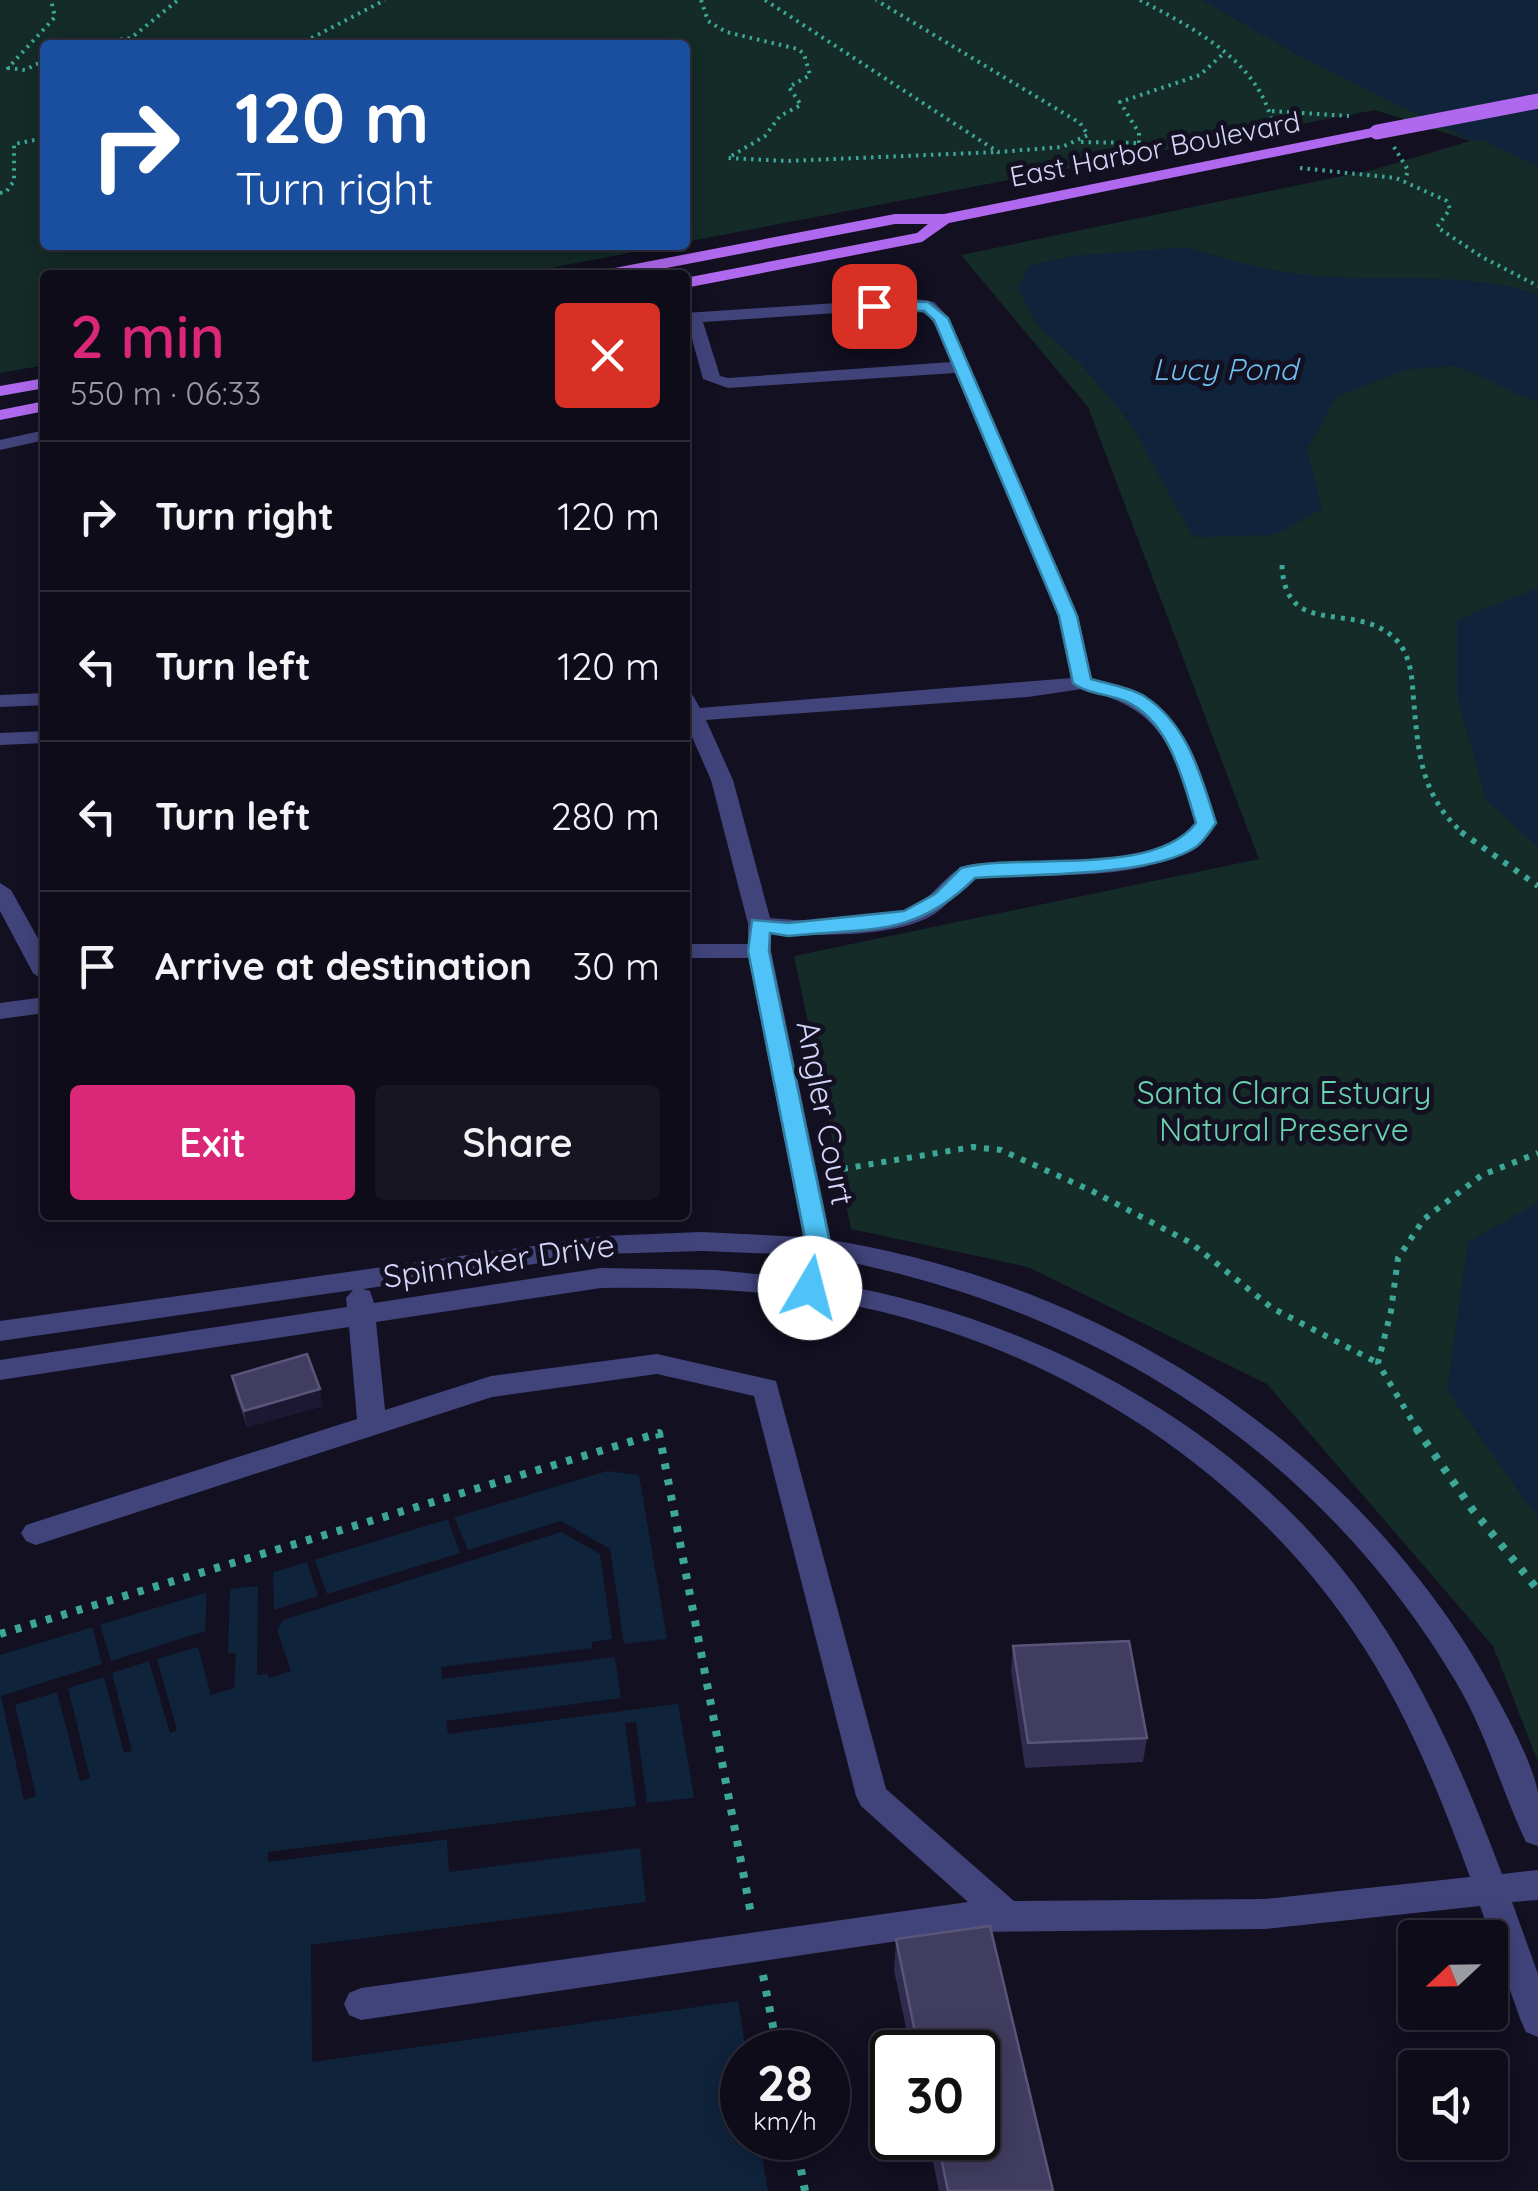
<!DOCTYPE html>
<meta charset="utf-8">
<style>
:root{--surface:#0e0c19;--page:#171522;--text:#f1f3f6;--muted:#9b9ba2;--line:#2e2c38;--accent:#db2777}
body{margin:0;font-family:Quicksand,sans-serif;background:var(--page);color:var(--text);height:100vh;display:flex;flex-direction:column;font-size:38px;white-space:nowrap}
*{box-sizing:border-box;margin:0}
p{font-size:32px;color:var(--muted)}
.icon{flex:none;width:55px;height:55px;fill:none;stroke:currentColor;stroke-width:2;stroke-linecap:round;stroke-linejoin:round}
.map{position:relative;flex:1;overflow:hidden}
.sheet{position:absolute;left:40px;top:270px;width:650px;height:950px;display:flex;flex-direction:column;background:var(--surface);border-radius:10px;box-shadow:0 5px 25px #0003,0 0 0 2px var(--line)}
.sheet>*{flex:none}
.banner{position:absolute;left:40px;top:40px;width:650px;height:210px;border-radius:10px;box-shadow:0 5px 25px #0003,0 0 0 2px var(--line);background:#1a4fa0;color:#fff;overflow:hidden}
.needle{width:65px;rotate:248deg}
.controls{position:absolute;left:1398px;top:1920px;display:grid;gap:20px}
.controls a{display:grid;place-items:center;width:110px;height:110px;border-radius:10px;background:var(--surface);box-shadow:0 5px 25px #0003,0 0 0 2px var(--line);font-size:50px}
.speed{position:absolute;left:720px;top:2030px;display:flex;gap:20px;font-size:50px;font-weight:700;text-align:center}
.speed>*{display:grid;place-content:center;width:130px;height:130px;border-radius:50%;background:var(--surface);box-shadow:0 5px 25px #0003,0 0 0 2px var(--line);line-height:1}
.speed small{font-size:25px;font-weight:400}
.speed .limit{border:5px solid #111;border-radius:15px;background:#fff;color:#111}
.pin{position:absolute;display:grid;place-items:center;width:85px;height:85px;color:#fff;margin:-42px;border-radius:20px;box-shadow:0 5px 15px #0006}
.me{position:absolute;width:110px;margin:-55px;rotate:8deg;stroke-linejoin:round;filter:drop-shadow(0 0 8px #0008)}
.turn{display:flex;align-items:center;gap:35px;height:210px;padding:0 30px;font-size:45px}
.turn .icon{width:130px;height:130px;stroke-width:2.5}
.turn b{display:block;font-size:70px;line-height:85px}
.round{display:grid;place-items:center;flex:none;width:105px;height:105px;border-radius:10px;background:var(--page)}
.headline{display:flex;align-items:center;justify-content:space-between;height:170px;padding:0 30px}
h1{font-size:60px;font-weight:600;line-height:75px;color:var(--accent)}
.button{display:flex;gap:20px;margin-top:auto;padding:20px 30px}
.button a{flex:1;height:115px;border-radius:10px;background:var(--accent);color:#fff;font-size:40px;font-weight:600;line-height:115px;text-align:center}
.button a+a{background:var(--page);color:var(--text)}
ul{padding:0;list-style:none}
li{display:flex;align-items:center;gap:30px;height:150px;padding:0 30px;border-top:2px solid var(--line)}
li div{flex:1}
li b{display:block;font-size:38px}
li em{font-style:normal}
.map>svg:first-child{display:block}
.green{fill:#142b28}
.water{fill:#0f233b}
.pier{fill:#121021}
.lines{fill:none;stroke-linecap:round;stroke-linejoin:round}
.path-far3{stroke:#3ca797;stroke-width:4;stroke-dasharray:2.5 5;stroke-linecap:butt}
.path-far2{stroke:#3ca797;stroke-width:5;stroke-dasharray:4 6;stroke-linecap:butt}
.path-far1{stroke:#3ca797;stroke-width:6;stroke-dasharray:5 8;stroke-linecap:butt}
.path{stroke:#3ca797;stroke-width:8;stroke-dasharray:6 10;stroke-linecap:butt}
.minor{fill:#41447b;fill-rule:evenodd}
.major{fill:#b069ee;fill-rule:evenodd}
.major-bridge{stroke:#b069ee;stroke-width:15}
.wall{fill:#2f2b4d}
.shaded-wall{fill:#1c1834}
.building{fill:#413d60;stroke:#585578;stroke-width:2.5}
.route{fill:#4fc3f7;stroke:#337fa1;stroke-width:2.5}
.labels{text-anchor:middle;stroke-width:10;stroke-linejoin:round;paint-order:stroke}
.far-street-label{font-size:28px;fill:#d6d5fa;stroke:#121021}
.far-water-label{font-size:30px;font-style:italic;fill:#6fbfef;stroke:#121021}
.park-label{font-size:32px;fill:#6ad2ae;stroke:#121021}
.street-label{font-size:32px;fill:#d6d5fa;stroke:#121021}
</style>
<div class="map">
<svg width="1538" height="2191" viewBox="0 0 1538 2191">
<rect width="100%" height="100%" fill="#121021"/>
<path class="green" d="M0,0H1538V1762L1493,1646L1267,1384L1028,1267L851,1229L794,956L1259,859L1088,407L961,255L1376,169L1470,141L1375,110L685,242V45H45V245H670L514,275H45V365L0,373Z"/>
<path class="water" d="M1202,0H1538V166L1481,140L1472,141L1303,58Z
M1189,247C1229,261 1273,272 1316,276C1390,281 1467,272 1538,294V403L1457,366L1408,369L1336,397L1307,450L1322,509L1273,535L1193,537L1131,424L1081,364L1039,327L1017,288L1030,265L1073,256Z
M1538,588V847L1486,800L1457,696V620Z
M1538,1203V1518L1447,1391L1468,1242Z
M607,1471L639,1475L696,1808L447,1839L449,1872L640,1848L646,1902L311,1945L312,2062L738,2001L746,2052H742V2138H759L768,2191H0V1655Z"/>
<path class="pier" d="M452,1512L468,1550L561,1521L610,1549L624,1644L672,1638L683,1703L448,1734L446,1721L621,1698L615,1657L442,1679L441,1667L592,1648V1642L612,1639L600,1554L561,1532L283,1620L277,1630L291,1671L269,1678L268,1674L257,1675L258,1586L230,1589L228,1653H236L234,1688L211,1695L198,1647L157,1659L177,1730L170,1733L149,1661L112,1673L132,1751L124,1753L104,1677L68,1688L90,1778L80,1781L57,1692L15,1705L36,1796L24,1800L1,1696L102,1664L91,1622L99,1620L111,1661L205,1631L207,1587L273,1567L274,1610L318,1596L305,1557L313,1555L327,1594L460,1553L446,1514Z
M636,1722L647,1803L699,1797L701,1807L268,1862V1852L636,1806L625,1723Z"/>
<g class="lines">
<path class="path-far3" d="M701,0L708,21L726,32L798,49L804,54L810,75L789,87L801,105L780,116L765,136L728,158L787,161L998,152
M765,0L998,152L1062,147L1088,135L1080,123L876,0
M1140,0C1195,29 1265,64 1274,133
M83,45L131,38L178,0
M298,45L385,0
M45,60L25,70L8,68L55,17L51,0
M1272,111L1349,116
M1081,142L1139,143L1158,158
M1139,143V133L1120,102L1200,75L1223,54
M1394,147L1408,170L1405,181
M1300,168L1396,178L1447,201L1450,209L1437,227L1482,257L1538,286
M0,193L6,192L14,181V144L45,138"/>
<path class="path-far2" d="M1282,565C1285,643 1359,597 1398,642C1410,656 1412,676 1413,693C1418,749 1419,795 1464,834"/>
<path class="path-far1" d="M1461,832L1538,886
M830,1171L973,1147L1001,1150L1092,1191L1191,1243L1272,1308L1378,1363
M1418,1431L1378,1363L1391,1311L1398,1258L1424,1219L1482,1175L1538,1153"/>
<path class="path" d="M1416,1428L1472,1509L1538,1590
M0,1634L659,1433L752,1919
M763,1975L778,2052
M795,2138L805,2191"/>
<path class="minor" d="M911,298L934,302L949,318L1078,616L1092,679C1180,699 1192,743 1217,823C1177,879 1087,874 1025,876C1010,877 992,875 978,878C962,883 947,908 931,916C892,938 815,936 771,933V951L831,1240C1085,1282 1318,1420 1461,1637C1483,1671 1532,1755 1538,1793C1538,1810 1538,1829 1538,1846L1526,1842C1501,1789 1486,1732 1456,1682C1319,1451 1095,1309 833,1259H830L825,1282C1040,1318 1252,1431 1376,1615C1430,1695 1468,1784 1502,1874L1538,1870V1900L1512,1902L1538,1974V2037L1526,2032L1521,2021L1480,1906L1265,1929L959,1932L361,2020L349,2015L344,2004L349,1993L361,1988L968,1902L861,1806L856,1796L754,1396L657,1374L492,1397L36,1545L26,1541L21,1533L26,1525L357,1419L349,1327L0,1380V1360L347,1307L346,1298L353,1290L0,1341V1321L603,1236L702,1232L803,1237L749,958H685V944H748V924L711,780L685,721V692L692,694L700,708L1071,678L1058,616L955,373L728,388L703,379L685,313ZM911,308C937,313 942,340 951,362L728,378L720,376L703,322ZM1082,689C1165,710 1172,747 1195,823C1155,878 1028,854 968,865C951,869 935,893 920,903C886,925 810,922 770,918L733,780L706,720L1028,697ZM702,1251L804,1255L799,1278L715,1270L601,1268L374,1303L370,1291L363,1289L603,1254ZM601,1288C702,1287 804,1290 902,1317C1081,1366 1249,1477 1353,1631C1405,1707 1439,1792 1470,1877L1265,1899L1014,1901L886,1789L776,1381L657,1354L491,1376L385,1410L376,1322Z
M45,430V440L0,450V440Z
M45,693V705L0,707V695Z
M45,731V743L0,745V733Z
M0,883L11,890L45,951V981L33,973L0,911Z
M45,997V1013L0,1019V1003Z"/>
<path class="major" d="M1377,127L1382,129V135L949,223L922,242L685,288V278L917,233L928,224H895L630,275H596L604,270L895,214H944Z
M45,378V388L0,396V386Z
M45,401V411L0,420V410Z"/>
<path class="major-bridge" d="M1377,132L1538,101"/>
</g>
<path class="wall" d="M232,1376L323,1406L247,1427L235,1392Z
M1013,1646L1147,1738L1143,1762L1025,1768L1011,1671Z
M990,1926L1053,2191H939L928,2138H978V2052H911L894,1970L896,1939Z"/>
<path class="shaded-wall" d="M320,1389L323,1406L247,1427L244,1411Z"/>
<path class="building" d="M307,1354L320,1389L244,1411L232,1376Z
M1129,1641L1147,1738L1028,1743L1013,1646Z
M990,1926L1053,2191H948L937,2138H978V2052H919L896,1939Z"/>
<path class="route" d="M928,302L948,318L1077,616L1091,679C1108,684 1129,687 1144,696C1188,724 1201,776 1216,823C1210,831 1204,841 1196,847C1151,877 1031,874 975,878C915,938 867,928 788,936L770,933L769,951L831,1248L822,1288L810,1297L797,1288L807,1248L748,951L752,920L788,923L904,911L935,894L961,868C1025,852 1153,878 1196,823C1183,780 1170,721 1125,701C1109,694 1087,694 1073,683L1059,616L934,320L924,311H874L867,306L874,301Z"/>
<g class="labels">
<g class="far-street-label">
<text transform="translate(1155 149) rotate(-11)" y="10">East Harbor Boulevard</text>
</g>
<g class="far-water-label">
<text x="1225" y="380">Lucy Pond</text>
</g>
<g class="park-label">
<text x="1284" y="1104">Santa Clara Estuary<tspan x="1284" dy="37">Natural Preserve</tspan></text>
</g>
<g class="street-label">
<text transform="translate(825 1113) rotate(79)" y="11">Angler Court</text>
<text transform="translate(499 1261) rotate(-8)" y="11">Spinnaker Drive</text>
</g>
</g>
</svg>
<div class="controls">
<a><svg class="needle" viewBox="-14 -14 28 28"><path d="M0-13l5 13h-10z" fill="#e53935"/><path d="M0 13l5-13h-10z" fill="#9b9ba2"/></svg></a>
<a><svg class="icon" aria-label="sound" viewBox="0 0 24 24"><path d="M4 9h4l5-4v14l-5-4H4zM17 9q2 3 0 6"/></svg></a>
</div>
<div class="speed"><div>28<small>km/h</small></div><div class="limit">30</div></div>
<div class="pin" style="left:874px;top:306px;background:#d93025"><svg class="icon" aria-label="arrive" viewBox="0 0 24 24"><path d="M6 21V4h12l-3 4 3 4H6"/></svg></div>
<svg class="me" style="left:810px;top:1288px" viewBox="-20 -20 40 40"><circle r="19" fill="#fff"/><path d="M0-13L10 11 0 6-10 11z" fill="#4fc3f7"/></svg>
<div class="banner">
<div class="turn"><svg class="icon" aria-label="right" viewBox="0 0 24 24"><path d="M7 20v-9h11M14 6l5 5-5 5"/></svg><div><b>120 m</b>Turn right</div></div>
</div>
<section class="sheet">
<div class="headline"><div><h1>2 min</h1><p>550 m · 06:33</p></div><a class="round" style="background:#d93025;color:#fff"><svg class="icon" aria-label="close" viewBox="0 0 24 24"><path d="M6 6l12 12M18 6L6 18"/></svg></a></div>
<ul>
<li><svg class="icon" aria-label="right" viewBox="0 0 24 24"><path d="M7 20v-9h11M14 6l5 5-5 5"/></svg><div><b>Turn right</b></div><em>120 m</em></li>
<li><svg class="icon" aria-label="left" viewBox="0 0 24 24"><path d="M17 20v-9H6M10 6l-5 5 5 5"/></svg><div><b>Turn left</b></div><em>120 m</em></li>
<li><svg class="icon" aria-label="left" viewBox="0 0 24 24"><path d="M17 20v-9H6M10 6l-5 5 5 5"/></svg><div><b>Turn left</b></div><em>280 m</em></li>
<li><svg class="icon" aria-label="arrive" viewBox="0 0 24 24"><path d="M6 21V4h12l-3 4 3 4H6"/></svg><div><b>Arrive at destination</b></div><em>30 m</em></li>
</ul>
<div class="button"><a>Exit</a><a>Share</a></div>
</section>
</div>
